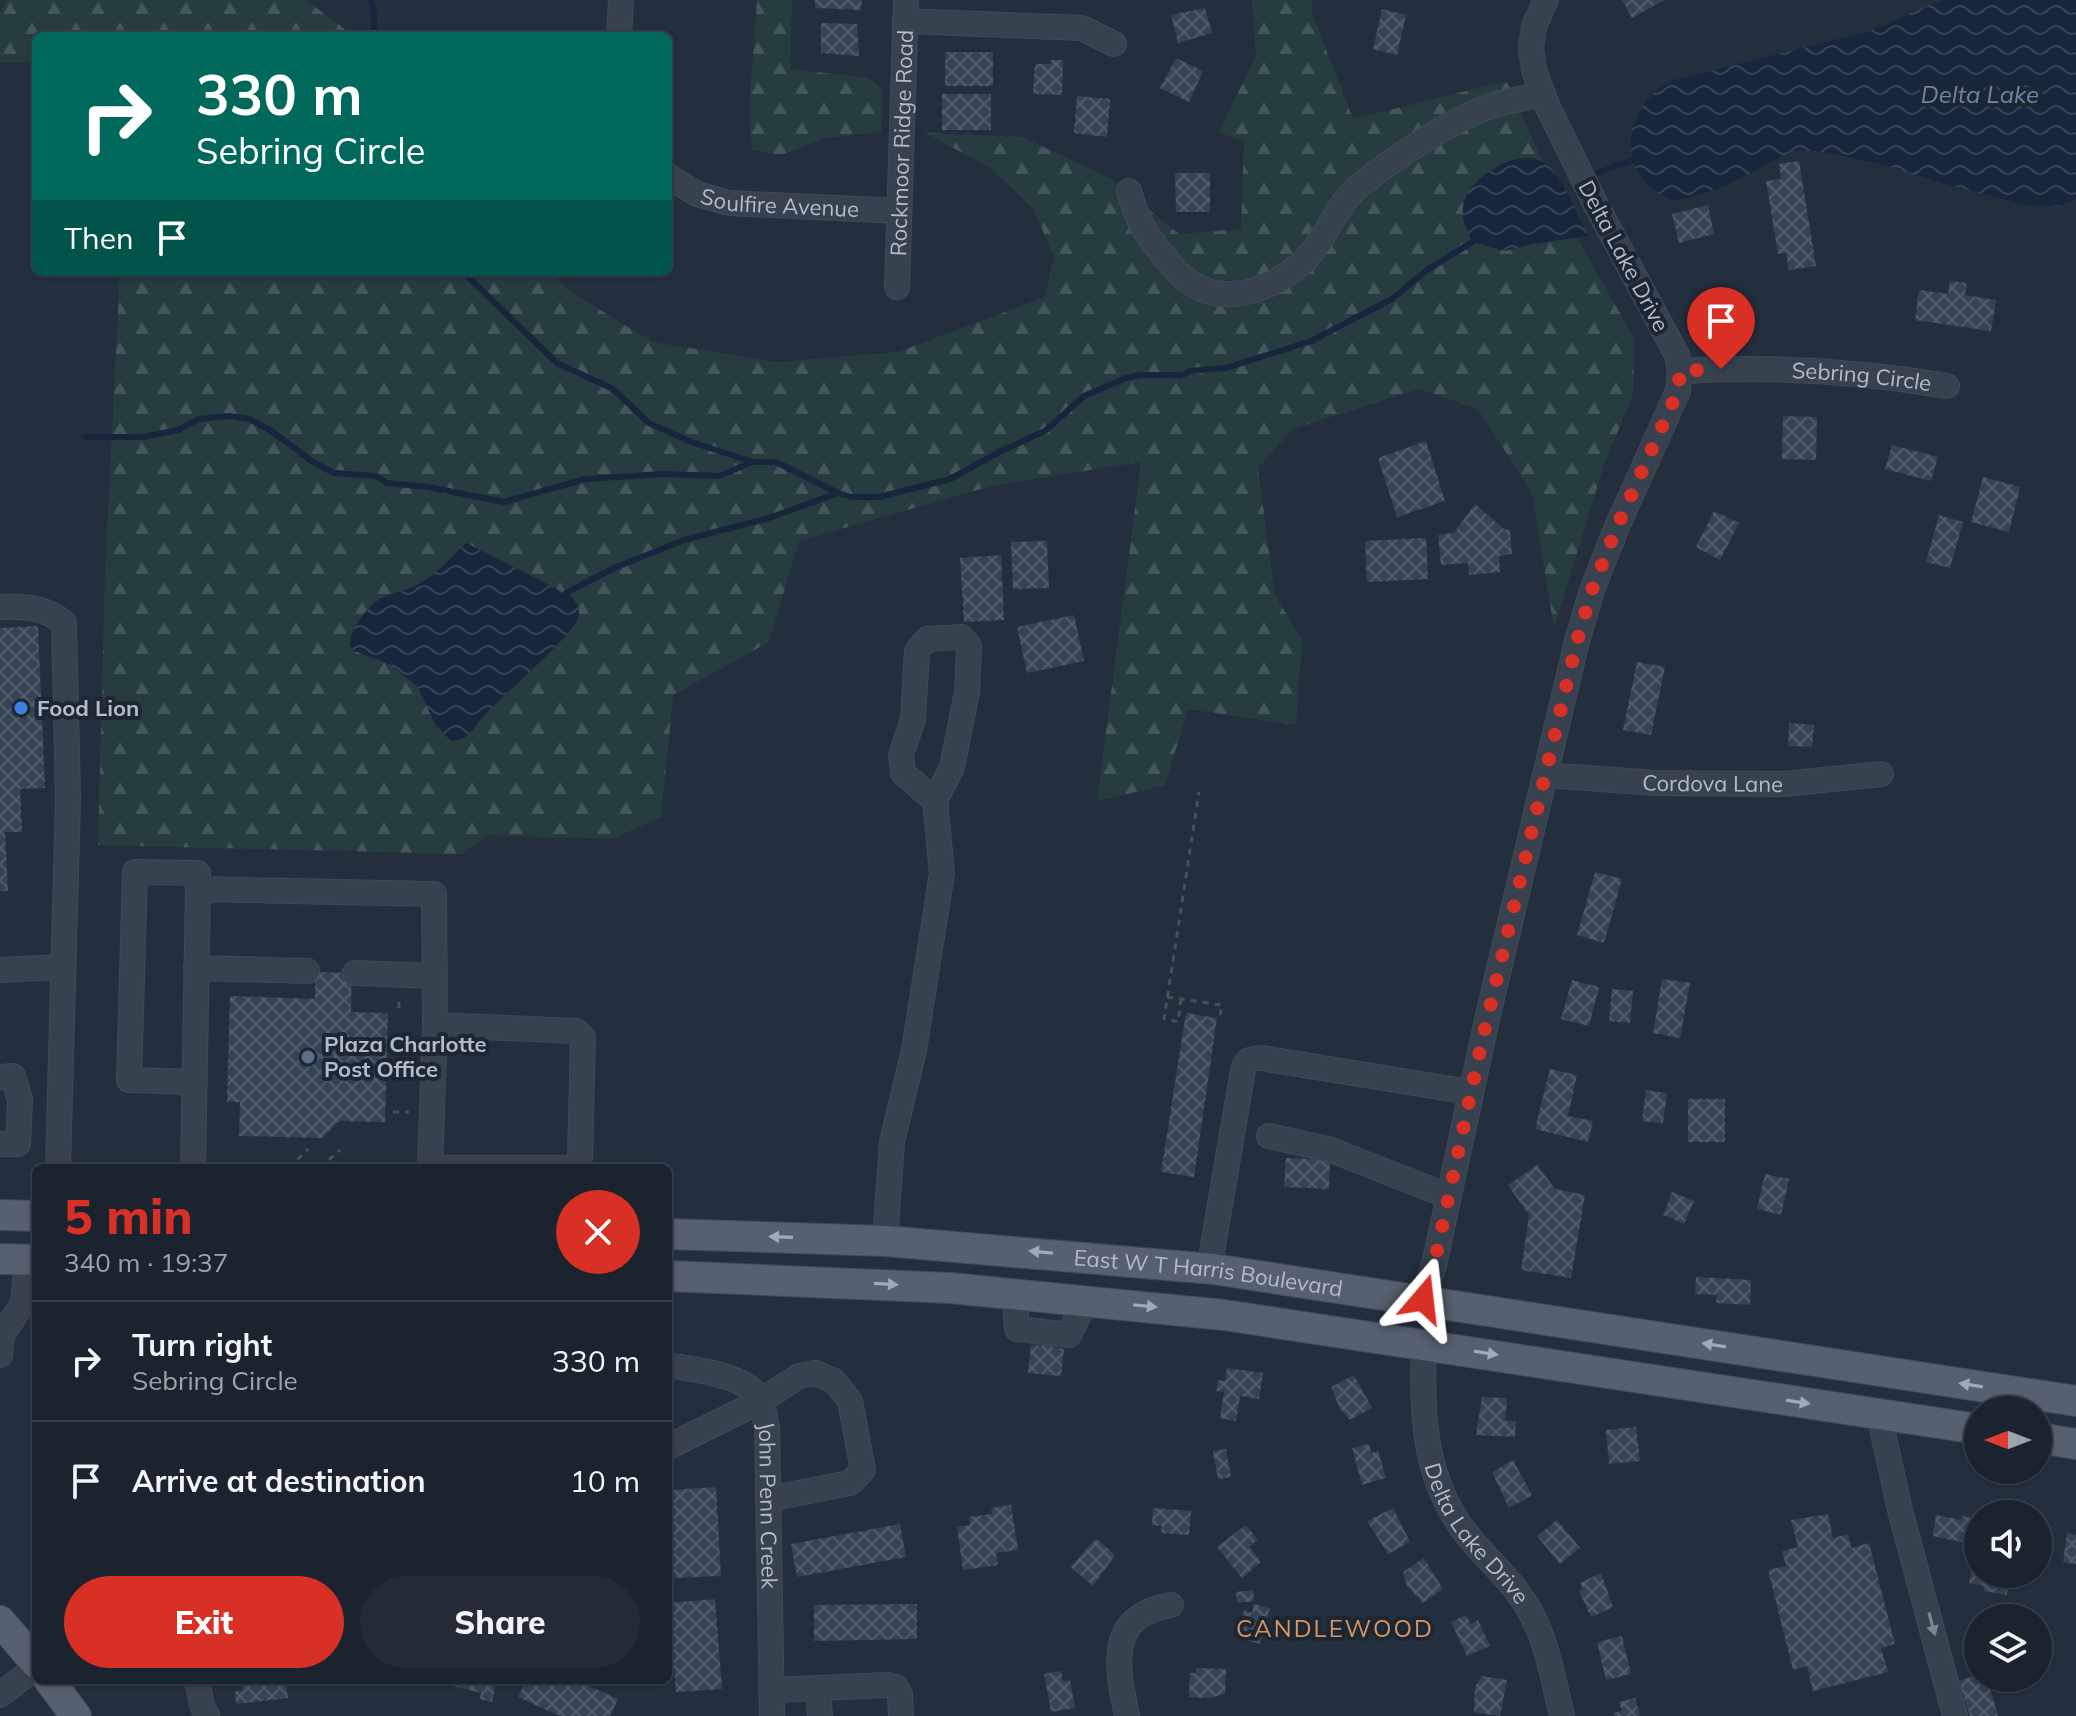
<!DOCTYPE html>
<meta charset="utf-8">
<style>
:root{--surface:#1b232e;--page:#242b36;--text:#f1f3f6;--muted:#a0a4aa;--line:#39404a;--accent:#d93025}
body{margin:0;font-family:Mulish,sans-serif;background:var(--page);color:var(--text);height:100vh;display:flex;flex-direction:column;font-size:30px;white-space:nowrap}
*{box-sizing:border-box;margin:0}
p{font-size:26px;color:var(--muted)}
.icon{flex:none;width:44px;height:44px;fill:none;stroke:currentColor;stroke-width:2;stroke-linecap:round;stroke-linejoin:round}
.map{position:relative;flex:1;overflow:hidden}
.sheet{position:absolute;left:32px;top:1164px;width:640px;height:520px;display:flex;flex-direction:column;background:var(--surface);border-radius:12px;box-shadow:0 2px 6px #0004,0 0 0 2px var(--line)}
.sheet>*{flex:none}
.hud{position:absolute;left:32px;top:32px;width:640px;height:244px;border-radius:12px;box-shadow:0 2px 6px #0004,0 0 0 2px var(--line);background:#00695c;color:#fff;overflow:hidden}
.needle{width:52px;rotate:270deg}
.controls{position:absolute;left:1964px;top:1396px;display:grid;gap:16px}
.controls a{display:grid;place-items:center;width:88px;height:88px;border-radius:50%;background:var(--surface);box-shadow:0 2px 6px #0004,0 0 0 2px var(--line);font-size:40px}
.pin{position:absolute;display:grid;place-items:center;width:68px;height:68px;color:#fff;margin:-82px -34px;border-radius:50% 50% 50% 0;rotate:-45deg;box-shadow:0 0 8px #0007}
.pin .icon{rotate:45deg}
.me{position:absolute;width:88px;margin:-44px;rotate:17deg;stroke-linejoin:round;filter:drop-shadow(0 0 6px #0008)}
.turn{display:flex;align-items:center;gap:28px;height:168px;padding:0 32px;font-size:36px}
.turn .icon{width:104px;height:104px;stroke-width:2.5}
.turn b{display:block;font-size:56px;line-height:68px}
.then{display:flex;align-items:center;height:76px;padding:0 32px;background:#0003;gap:16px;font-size:30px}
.round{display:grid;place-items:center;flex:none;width:84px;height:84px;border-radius:42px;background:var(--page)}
.head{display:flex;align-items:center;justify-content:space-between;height:136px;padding:0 32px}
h1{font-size:48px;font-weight:800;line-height:60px;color:var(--accent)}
.action{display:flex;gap:16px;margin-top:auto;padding:16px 32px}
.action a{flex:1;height:92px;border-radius:48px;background:var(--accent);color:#fff;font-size:32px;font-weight:800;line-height:92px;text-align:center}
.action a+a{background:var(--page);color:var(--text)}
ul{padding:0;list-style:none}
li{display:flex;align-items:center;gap:24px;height:120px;padding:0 32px;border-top:2px solid var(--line)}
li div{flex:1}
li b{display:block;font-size:30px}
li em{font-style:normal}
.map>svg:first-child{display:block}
.forest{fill:url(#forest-firs)}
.water{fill:url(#water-waves)}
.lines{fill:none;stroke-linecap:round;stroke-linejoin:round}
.stream{stroke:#17263c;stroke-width:6}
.building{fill:url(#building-cross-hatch)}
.minor-casing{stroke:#414a57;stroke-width:26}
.major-casing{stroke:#414a57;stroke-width:32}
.path{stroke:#3f5557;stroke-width:3;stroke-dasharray:6 6;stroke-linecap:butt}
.minor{stroke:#38414e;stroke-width:24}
.major{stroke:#56606e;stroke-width:30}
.oneway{fill:#a1aab7}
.oneway2{fill:#7c8592}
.route{stroke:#d93025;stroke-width:14;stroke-dasharray:0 25.2}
.shop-dot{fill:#3f7fe0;stroke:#1d2633;stroke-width:3}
.service-dot{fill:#5c6f8a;stroke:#1d2633;stroke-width:3}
.labels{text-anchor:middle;stroke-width:8;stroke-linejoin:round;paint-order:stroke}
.street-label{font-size:22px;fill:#b4bcc9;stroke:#1d2633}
.poi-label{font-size:22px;font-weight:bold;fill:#b4bcc9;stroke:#1d2633;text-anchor:start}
.water-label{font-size:24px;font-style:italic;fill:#6d86a8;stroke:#1d2633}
.neighbourhood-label{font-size:24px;letter-spacing:2px;fill:#d59563;stroke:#1d2633}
</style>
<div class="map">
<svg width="2076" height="1716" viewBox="0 0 2076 1716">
<defs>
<pattern id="forest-firs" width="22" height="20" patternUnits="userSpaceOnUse" patternTransform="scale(2)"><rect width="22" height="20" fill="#263c3f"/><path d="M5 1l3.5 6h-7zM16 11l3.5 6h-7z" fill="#435659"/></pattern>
<pattern id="water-waves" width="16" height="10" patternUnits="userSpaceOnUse" patternTransform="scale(2)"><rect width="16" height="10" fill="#17263c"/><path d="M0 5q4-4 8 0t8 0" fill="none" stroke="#364457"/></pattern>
<pattern id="building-cross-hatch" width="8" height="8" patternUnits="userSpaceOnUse" patternTransform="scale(2)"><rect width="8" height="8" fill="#364354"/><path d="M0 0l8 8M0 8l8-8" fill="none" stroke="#515c6b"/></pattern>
</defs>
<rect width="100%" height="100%" fill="#242f3e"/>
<path class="forest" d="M6,0H306L354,36H36V62L0,63V13Z
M757,0H792L790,69L869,78L883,91L881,132L825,138L782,155L752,150L749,110Z
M1252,0H1312L1311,10L1353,119L1507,81L1573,230L1635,340L1633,394L1604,465L1554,628L1532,493L1478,409L1419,389L1293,429L1258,468L1275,596L1302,639L1296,725L1188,709L1165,785L1097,801L1141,462L995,485L799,541L769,642L673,695L661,817L612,839L488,835L462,854L98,845L105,571L120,272H551L568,290L652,342L777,362L898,352L1045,297L1054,257L1033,208L989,167L925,133L1022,137L1110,178L1179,234L1241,229L1244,142L1219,132L1256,56Z"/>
<path class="water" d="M1942,0H2076V199L2061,206L2026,205L1941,183L1884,165L1820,151H1792L1728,185L1693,197L1671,201C1665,197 1656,192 1650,187C1615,152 1631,104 1670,81L1870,31Z
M1516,159C1522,159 1529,157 1535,159C1560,164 1577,215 1588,236L1533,244L1505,251L1472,242C1469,234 1464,225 1463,217C1459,188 1492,166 1516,159Z
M466,543L571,596C577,603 581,609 578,618C571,638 501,696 483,717C473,728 468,741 451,741L435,724L417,686L391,665L355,651L350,646C350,628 368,604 384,597C400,591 416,587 430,577C443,567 454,554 466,543Z"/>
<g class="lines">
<path class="stream" d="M371,0L374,12V36
M1597,173L1633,160L1639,162
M463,272L557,363L613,389L649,423L691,442L753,462H776L838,493L851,497H879L950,479L1001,451L1045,431L1084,396L1126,378L1141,375H1183L1190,371L1226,368L1311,341L1392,299L1427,270L1479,238
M86,437H143L178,430L199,419L228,416L249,419L270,430L313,462L334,473L376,476L387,483L428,487L504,502L585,479L663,474L720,476L752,462
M566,593L614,568L684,540L769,518L838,493"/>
</g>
<path class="building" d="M815,0H862L861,10L815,8Z
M1622,0H1664L1632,18Z
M1205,8L1212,33L1178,43L1171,15Z
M1382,9L1406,15L1397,55L1373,49Z
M821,23L857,24L859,56L821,53Z
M945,52H993V86H945Z
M1176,58L1203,71L1189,102L1160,88Z
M1051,60H1063L1062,95L1033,94L1035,64H1051Z
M942,94H991V130H942Z
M1077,96L1110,99L1107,137L1074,133Z
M1799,161L1816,266L1789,270L1786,253L1778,254L1766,181L1781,179L1779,164Z
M1175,173H1210V212H1176Z
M1708,205L1714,234L1679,243L1672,214Z
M1950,281L1967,283L1965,295L1996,300L1991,331L1915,320L1919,290L1948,294Z
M1783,416L1817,417L1816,460L1782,459Z
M1426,441L1445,501L1397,517L1378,458Z
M1892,445L1938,457L1931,481L1885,469Z
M1983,477L2020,487L2009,532L1971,522Z
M1475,504L1505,530L1510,529L1512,554L1499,556L1500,572L1469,575L1468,563L1441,565L1438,535L1454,533Z
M1714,511L1739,523L1720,560L1696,547Z
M1939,515L1963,522L1950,568L1926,562Z
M1426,538L1428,579L1367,582L1365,541Z
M1047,541L1049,588L1013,589L1011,542Z
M1001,555L1004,620L964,622L960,558Z
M1074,615L1084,661L1027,673L1017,627Z
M38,626L45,788L20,789L22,832H5L8,891H0V628Z
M1637,662L1665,667L1651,735L1623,730Z
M1789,723L1814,725L1812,747L1788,746Z
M1595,872L1622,879L1604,943L1577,935Z
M315,972L352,973L351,1012L388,1013L385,1122L339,1121L322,1138L239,1136L240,1102H227L230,996L315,999Z
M1662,979L1690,983L1680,1038L1653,1033Z
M1572,980L1599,987L1589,1026L1561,1019Z
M1612,989L1633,991L1630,1023L1609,1021Z
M1186,1013L1217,1018L1194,1177L1161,1172Z
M1550,1069L1577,1075L1568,1116L1593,1121L1588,1142L1535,1129Z
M1646,1090L1667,1093L1663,1123L1642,1121Z
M1688,1099H1725V1142H1688Z
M1286,1158L1330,1160L1329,1189L1284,1187Z
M1537,1165L1555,1189L1585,1195L1571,1278L1521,1270L1529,1215L1508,1185Z
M1765,1174L1789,1179L1781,1215L1757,1209Z
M1672,1192L1694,1201L1684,1224L1663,1215Z
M1696,1277L1751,1280L1750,1305L1716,1303L1717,1295L1695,1294Z
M1043,1340L1053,1341L1052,1347L1064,1349L1061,1376L1028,1373L1031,1345L1042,1346Z
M1227,1368L1263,1373L1259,1399L1240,1396L1236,1421L1220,1418L1224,1392L1216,1391L1218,1380L1225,1381Z
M1354,1375L1372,1408L1350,1420L1340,1409L1331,1387Z
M1482,1397L1507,1398L1505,1421H1516L1515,1437L1476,1435Z
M1636,1427L1640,1461L1609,1464L1606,1430Z
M1369,1444L1371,1453L1378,1451L1386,1478L1362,1485L1352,1448Z
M1226,1449L1231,1477L1218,1479L1213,1451Z
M1513,1460L1532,1495L1509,1508L1492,1472Z
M716,1487L721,1576L673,1578L668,1490Z
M1011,1505L1018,1550L996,1553L998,1565L963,1570L957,1527L970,1525L969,1517L992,1514L991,1508Z
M1153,1508L1191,1511L1189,1535L1161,1533L1162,1526L1152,1525Z
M1393,1508L1410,1542L1388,1554L1367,1521Z
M1828,1514L1833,1538L1848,1534L1851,1548L1869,1543L1895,1644L1881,1648L1888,1672L1813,1691L1807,1666L1793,1670L1768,1570L1786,1566L1782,1551L1798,1547L1791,1520Z
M1936,1515L1961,1520L1962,1516L1978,1519V1574H2010L2007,1595L1984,1591V1586L1969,1583L1975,1545L1933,1536Z
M1557,1520L1580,1548L1560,1564L1537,1536Z
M900,1524L906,1557L797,1577L791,1544Z
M1246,1525L1258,1540L1249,1547L1261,1562L1242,1578L1217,1547Z
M2067,1533L2076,1535V1564L2063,1562Z
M1096,1538L1115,1555L1093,1586L1071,1567Z
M1424,1558L1443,1589L1423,1603L1407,1586L1403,1572Z
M1601,1573L1613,1607L1591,1617L1579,1591L1583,1589L1580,1583Z
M1253,1590L1254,1601L1237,1603L1236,1592Z
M715,1599L722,1689L676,1692L669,1603Z
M917,1604V1639L814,1641V1605Z
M1254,1604L1270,1608L1260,1644L1237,1638L1244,1610L1252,1613Z
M1466,1615L1471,1624L1478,1620L1490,1646L1467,1656L1451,1622Z
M1622,1636L1631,1674L1606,1680L1597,1642Z
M1196,1668L1226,1669L1225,1694L1209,1698L1189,1697L1190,1673H1196Z
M1061,1671L1063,1681L1070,1680L1075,1708L1051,1712L1044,1674Z
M1978,1675V1678H1987L1998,1716H1970L1959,1681Z
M1482,1676L1507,1680L1500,1716L1474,1712L1475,1687Z
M241,1680H286L288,1698L236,1704L235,1691H242Z
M429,1680H497L492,1702L480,1699L481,1693Z
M526,1680H575L618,1699L610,1716H560L518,1697Z
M1635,1698L1640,1716H1615L1614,1713L1622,1711L1619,1702Z"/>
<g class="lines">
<g class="minor-casing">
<g id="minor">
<path d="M905,21L1082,28L1114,44"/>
<path d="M619,36L621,0"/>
<path id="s1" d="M668,176L697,194L729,203L899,211"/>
<path d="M1129,191C1136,217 1145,234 1163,255C1171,264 1178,274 1188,281C1225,309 1275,288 1305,260C1326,239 1336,205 1359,186C1391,160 1462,112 1501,103C1515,99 1529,98 1543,94"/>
<path id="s2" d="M897,287L906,0"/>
<path id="s3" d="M1680,371C1769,366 1859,371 1947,386"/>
<path d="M0,607C24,606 46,607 64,623L68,798L58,1168"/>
<path id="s4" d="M1545,775L1655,783L1784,784L1881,774"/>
<path d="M196,968L307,971"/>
<path d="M0,970L63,967"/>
<path d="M355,973L435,976"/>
<path d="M435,1025L576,1031L583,1038L580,1159L572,1168"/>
<path d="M0,1077L13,1076L20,1100L18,1144H0"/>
<path d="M194,1082L129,1080L135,872L198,873V889"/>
<path d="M1269,1136L1331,1150L1448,1196"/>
<path d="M193,1168L198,889L434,894L435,1025L430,1168"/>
<path d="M430,1168H561"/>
<path d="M885,1241L892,1142L914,1050L942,873L935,801L903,773L901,755L913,719L917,651L927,639L961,637L969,646L967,692L952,767L935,801"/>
<path d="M1209,1269L1243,1070C1246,1059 1250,1059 1261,1058L1470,1092"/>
<path d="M1014,1294L1017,1329L1069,1335L1086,1300"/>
<path d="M1423,1299L1434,1265L1488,1015L1577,641L1592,590L1616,529L1678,391L1680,371L1677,355L1596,205L1547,105L1534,70L1531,48L1534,26L1546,0"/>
<path id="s5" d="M1424,1344C1421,1412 1423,1480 1468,1536C1487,1560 1511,1579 1527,1606C1547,1639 1553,1679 1562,1716"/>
<path d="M0,1355L2,1334L23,1304L27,1260"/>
<path id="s6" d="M668,1365C694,1370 750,1374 761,1402C764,1410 765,1419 767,1427L772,1716"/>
<path d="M1879,1415L1900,1510L1955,1716"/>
<path d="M668,1447L761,1401L799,1376L815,1373L834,1381L850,1401L863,1470L850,1483L768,1499"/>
<path d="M197,1680L202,1705L207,1716"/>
<path d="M818,1688L820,1716"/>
<path d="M772,1690L888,1685L896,1687L900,1695L901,1716"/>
<path d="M0,1695L36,1667"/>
<path d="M1127,1716C1117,1667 1105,1616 1171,1605"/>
</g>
</g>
<g class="major-casing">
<g id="major">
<path d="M0,1215L36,1216"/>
<path id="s7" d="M668,1234L885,1241L1213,1269L2076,1401"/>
<path d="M0,1259L36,1260"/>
<path d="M668,1276L950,1288L1224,1315L1978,1429"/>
<path d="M2038,1438L2076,1444"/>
<path d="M0,1621L36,1663"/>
<path d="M49,1680L76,1716"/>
</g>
</g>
<path class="path" d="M1167,997L1222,1005L1220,1015
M1181,999L1178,1022L1164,1019L1199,792
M399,1008V996
M393,1112H409
M289,1168L308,1149
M320,1168L340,1150"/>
<use href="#minor" class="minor"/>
<use href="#major" class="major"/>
</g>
<defs><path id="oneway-solid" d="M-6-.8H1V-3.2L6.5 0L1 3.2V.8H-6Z" transform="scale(2)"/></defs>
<g class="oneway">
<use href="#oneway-solid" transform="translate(781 1237) rotate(-178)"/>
<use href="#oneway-solid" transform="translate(1041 1252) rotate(-175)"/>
<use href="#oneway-solid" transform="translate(886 1284) rotate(3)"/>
<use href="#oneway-solid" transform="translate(1145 1306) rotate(6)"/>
<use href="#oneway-solid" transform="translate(1714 1345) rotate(-171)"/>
<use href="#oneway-solid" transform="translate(1486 1353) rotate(9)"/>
<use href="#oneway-solid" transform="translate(1971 1385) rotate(-171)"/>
<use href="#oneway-solid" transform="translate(1798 1402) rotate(9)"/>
</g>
<use class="oneway2" href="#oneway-solid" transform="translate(1932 1624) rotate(75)"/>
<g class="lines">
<path class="route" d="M1423,1299L1434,1265L1482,1041L1577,641L1592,590L1616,529L1678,391L1680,371L1721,369"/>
</g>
<circle class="shop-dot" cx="21" cy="708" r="8"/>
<circle class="service-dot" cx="308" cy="1057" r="8"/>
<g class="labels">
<g class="street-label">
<text dy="8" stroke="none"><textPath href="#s2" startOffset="144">Rockmoor Ridge Road</textPath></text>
<text dy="8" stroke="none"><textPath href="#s1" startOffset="118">Soulfire Avenue</textPath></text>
<text transform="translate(1624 256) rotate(62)" y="8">Delta Lake Drive</text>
<text dy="8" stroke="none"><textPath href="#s3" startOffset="182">Sebring Circle</textPath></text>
<text dy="8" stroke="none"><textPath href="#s4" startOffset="168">Cordova Lane</textPath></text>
<text dy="8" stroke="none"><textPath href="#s7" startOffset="542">East W T Harris Boulevard</textPath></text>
<text dy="8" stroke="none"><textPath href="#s6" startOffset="208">John Penn Creek</textPath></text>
<text dy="8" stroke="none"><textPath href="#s5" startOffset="204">Delta Lake Drive</textPath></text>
</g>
<g class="poi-label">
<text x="37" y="716">Food Lion</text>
<text x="324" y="1052">Plaza Charlotte<tspan x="324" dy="25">Post Office</tspan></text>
</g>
<g class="water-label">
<text x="1980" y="103">Delta Lake</text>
</g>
<g class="neighbourhood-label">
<text x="1335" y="1637">CANDLEWOOD</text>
</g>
</g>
</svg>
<div class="controls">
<a><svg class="needle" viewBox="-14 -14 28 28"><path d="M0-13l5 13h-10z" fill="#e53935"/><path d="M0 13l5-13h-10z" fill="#a0a4aa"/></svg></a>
<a><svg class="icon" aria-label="sound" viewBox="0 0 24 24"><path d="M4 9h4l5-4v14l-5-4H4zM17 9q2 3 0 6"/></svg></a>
<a><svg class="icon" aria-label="layers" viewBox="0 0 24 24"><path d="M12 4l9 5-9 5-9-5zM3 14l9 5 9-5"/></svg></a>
</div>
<div class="pin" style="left:1721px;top:369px;background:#d93025"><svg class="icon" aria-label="arrive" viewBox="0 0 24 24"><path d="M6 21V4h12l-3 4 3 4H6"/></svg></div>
<svg class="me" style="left:1423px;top:1299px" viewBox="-20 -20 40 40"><path d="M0-17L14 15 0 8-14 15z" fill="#d93025" stroke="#fff" stroke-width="4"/></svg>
<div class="hud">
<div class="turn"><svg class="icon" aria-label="right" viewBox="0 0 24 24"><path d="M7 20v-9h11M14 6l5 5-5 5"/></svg><div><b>330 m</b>Sebring Circle</div></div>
<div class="then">Then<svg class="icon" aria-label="arrive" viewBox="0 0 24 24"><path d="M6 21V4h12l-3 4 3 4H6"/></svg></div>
</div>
<section class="sheet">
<div class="head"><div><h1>5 min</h1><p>340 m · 19:37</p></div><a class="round" style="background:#d93025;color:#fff"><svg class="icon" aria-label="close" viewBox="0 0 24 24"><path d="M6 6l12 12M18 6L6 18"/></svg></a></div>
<ul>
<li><svg class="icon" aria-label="right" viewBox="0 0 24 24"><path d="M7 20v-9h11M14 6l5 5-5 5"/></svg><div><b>Turn right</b><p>Sebring Circle</p></div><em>330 m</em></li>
<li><svg class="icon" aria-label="arrive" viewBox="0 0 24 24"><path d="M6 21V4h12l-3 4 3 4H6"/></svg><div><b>Arrive at destination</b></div><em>10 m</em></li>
</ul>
<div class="action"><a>Exit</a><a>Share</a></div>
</section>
</div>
